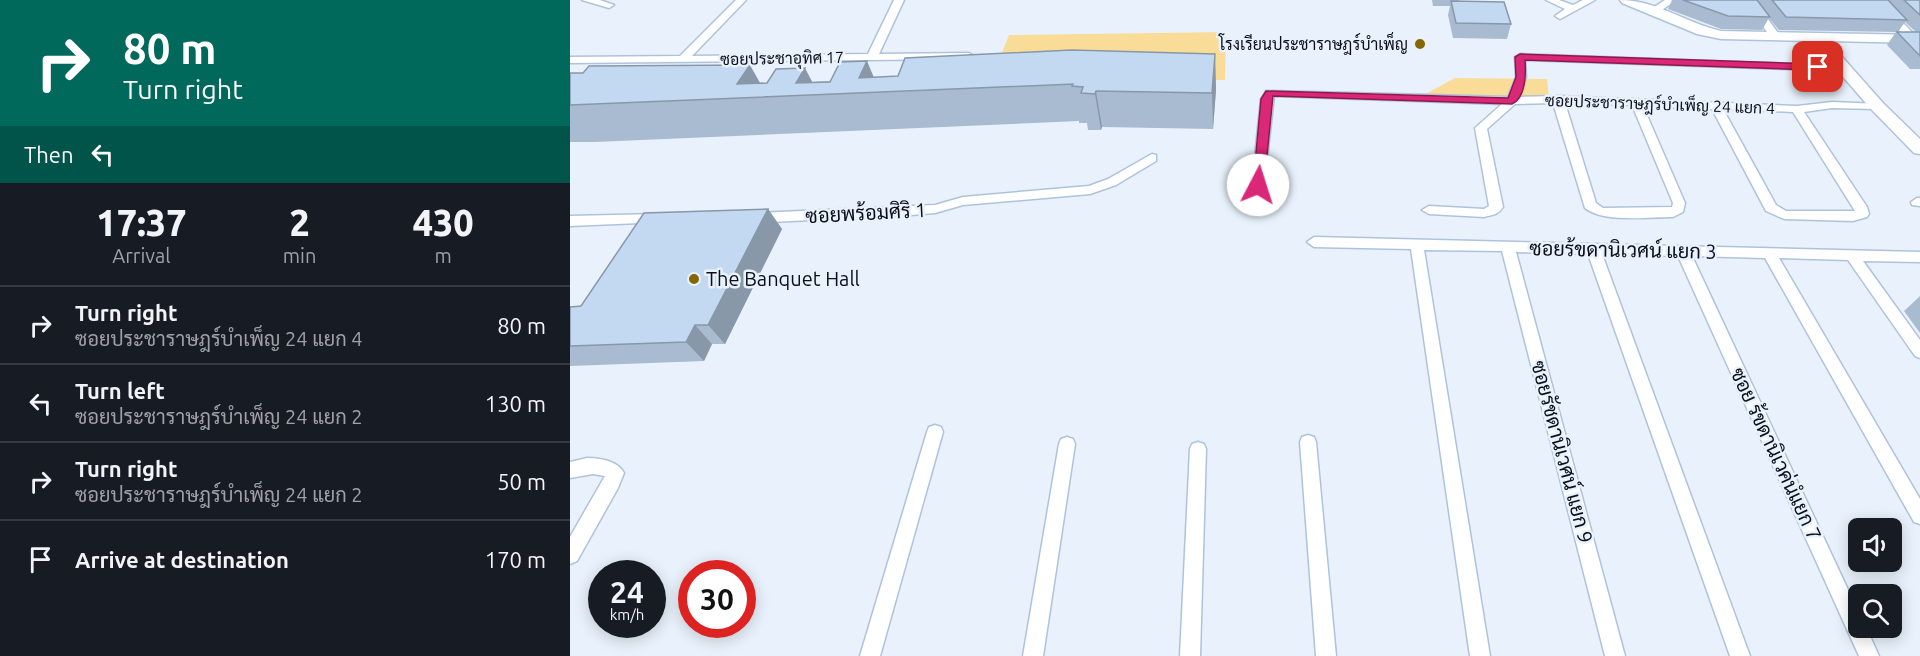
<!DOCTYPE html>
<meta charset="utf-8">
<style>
:root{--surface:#171b24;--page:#20242c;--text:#f1f3f6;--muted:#9ea1a6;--line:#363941}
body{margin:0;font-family:Ubuntu,Sarabun,sans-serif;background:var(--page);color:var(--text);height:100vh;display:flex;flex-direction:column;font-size:22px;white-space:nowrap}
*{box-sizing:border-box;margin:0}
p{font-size:20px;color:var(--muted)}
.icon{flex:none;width:33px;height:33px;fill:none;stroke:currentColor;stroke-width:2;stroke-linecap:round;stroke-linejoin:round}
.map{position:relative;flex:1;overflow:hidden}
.panel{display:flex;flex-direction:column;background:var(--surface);width:570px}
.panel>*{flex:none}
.hud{background:#00695c;color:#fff;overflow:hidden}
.tools{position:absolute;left:1278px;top:518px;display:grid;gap:12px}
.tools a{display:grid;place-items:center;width:54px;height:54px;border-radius:9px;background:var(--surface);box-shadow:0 3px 15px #0003;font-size:30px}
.speed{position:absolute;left:18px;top:560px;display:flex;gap:12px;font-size:30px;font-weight:700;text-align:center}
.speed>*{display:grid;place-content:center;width:78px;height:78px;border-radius:50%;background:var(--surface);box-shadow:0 3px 15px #0003;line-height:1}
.speed small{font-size:15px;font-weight:400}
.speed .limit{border:9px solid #d22;background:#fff;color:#111}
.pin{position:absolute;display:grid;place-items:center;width:51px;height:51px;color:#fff;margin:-26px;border-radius:12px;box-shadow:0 3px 9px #0006}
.me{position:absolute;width:66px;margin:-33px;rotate:5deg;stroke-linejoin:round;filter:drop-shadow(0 0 4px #0008)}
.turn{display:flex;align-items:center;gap:21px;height:126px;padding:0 24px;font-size:27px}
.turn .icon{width:78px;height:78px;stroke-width:2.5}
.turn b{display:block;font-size:42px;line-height:51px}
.then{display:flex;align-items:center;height:57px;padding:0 24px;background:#0003;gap:12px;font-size:22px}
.eta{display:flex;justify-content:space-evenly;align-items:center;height:102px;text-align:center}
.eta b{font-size:36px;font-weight:800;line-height:42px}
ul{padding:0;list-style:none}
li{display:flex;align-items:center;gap:18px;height:78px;padding:0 24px;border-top:2px solid var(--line)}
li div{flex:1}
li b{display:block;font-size:22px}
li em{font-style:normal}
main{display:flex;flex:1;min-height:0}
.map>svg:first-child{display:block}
.green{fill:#f9dc98}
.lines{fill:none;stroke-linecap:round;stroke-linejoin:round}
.street-casing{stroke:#aec3db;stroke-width:3}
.secondary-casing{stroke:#aec3db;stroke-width:3}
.street{fill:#fff;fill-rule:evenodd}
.secondary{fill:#fff;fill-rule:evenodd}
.wall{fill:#a8bbd0;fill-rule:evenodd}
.shaded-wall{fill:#8898a9}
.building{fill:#c3d9f2;stroke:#8898a9;stroke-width:1.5}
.route{fill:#db2777;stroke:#8e194d;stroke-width:1.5}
.poi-dot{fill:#856600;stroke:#e9f2fc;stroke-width:2}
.labels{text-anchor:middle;stroke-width:5;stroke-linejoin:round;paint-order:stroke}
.far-poi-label{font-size:16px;fill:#091019;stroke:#e9f2fc;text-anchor:end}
.far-street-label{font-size:16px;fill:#091019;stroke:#e9f2fc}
.street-label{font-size:20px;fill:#091019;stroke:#e9f2fc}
.poi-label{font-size:20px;fill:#091019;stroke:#e9f2fc;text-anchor:start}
</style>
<main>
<section class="panel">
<div class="hud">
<div class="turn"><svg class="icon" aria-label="right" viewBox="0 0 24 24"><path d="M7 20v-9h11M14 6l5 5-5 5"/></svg><div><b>80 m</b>Turn right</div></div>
<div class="then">Then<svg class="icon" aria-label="left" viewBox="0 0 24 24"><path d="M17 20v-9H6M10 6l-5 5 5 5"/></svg></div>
</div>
<div class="eta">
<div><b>17:37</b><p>Arrival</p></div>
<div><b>2</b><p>min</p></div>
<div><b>430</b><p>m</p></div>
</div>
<ul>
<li><svg class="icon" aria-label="right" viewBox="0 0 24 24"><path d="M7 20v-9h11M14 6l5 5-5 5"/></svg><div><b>Turn right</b><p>ซอยประชาราษฎร์บำเพ็ญ 24 แยก 4</p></div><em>80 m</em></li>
<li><svg class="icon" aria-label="left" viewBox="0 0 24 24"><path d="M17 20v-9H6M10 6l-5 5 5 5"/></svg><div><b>Turn left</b><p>ซอยประชาราษฎร์บำเพ็ญ 24 แยก 2</p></div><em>130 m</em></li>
<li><svg class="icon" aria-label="right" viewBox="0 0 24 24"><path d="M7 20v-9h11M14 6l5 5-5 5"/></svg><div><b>Turn right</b><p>ซอยประชาราษฎร์บำเพ็ญ 24 แยก 2</p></div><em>50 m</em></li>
<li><svg class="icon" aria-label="arrive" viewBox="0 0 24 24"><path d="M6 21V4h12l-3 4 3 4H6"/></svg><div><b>Arrive at destination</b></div><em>170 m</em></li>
</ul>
</section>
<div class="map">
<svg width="1350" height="656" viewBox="0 0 1350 656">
<rect width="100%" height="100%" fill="#e9f2fc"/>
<path class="green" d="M656,32L655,80L522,78L420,83L439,35Z
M885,78L977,79L979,98L850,97Z"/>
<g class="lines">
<g class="street-casing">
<path id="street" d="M12,0H30L44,5L39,8Z
M166,0H176L122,56L298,54L324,0H334L309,54L399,53L404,56L399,59L0,63V57L110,56Z
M976,0H989L1003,5L1013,0H1025L990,19L985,16L995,9Z
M1095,0H1107L1087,13H1081V9Z
M1174,0H1184L1211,37L1210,39H1202Z
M1300,0H1310L1347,37V41H1339Z
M950,54L1276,66V70L1272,71L955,60L956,77L949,97L988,96L1227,106L1262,102L1311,104V108L1307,109L1262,108L1234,112L1297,207L1299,214L1297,217L1283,221L1214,219L1196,211L1142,109L1073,106L1115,203L1113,212L1103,217C1080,217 1033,223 1015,208L983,103L945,104L917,129L933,207C928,215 922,215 914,217L859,214L852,210L859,206L914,209L919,206L905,128L932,104L704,96L694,185L688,189L682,185L691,99L696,91L938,97L946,77L945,57ZM995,103L1062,105L1103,203L1102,207L1033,208L1026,203ZM1153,109L1223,112L1285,211H1216L1206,205Z
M582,154L586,155V161L546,185L520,194L393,205L365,213L341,215L184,223L177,218L184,213L365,205L393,197L519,186L538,179Z
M1347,198H1350V206L1342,205L1341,202Z
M88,214L93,216L95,219L93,222L0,226V216Z
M744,237L1350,252V262L1293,261L1350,340V358L1345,356L1278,260L1209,258L1350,499V524L1344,522L1195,258L1122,256L1288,611V627H1296L1309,656H1289L1108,256L1032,254L1180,656H1160L1018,254L946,252L1055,656H1035L932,251L854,250L920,656H900L841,249L744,247L737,242Z
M365,425L371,427L373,432L310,656H290L357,432L359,427Z
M738,435L744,437L746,442L766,656H746L730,442L732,437Z
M497,437L503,439L505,444L473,656H453L489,444L491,439Z
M628,442L634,444L636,449L630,656H610L620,449L622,444Z
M17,458C30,458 48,461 54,473L48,488L7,561L0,564V537L35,476L23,474L0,478V462Z"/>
</g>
<g class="secondary-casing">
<path id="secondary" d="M1050,0C1086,0 1116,23 1151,31L1350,35V43L1258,41L1313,103L1350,139V154L1344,153L1301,109L1242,41L1151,39L1127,34L1052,3Z"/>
</g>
<use href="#street" class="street"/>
<use href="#secondary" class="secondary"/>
</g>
<path class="wall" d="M862,0H888L941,24L937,39L883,38L878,15L880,6H863Z
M1102,0H1350V69H1340L1317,45L1326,32L1209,30L1199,18L1192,30L1151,29L1098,9ZM1335,22L1346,32H1328Z
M645,54L646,90L643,129L532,127L531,130H518L517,123H509V121L25,142H0V73L190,83L242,82Z
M198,209L212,229L155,344H142L134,361L0,366V307L11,306Z
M1350,296V333L1334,311Z"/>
<path class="shaded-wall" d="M645,54L646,90L643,129L642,93Z
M297,61L310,92L289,78Z
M180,65L198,97L167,84Z
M235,68L249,95L226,83Z
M526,91L532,127L531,130L525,94Z
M198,209L212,229L155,344L138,325Z
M125,325L142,344L134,361L116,342Z"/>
<path class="building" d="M1113,0H1187L1200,17L1158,16Z
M1202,0H1318L1337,20L1216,17Z
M1334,0H1350V15Z
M881,1L934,2L941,24L886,23Z
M1327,32H1350V56Z
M502,50L645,54L642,93L526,91L525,94L511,93L513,87L502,86L503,84L0,105V73H13L19,66L180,65L167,84L197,83L206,69L235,68L226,83L260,82L270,62L297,61L289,78L328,76L335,58Z
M198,209L138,325H125L116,342L0,346V307L11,306L74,213Z"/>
<path class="route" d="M950,54L1248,64L1253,67L1248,70L955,60C956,73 956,98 942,104L703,96L694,185L688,189L683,185L691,99L696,91L938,98L946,77L945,57Z"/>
<g class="poi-dot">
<circle cx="850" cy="44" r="6"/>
<circle cx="124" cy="279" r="6"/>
</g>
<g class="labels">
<g class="far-poi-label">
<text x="838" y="50">โรงเรียนประชาราษฎร์บำเพ็ญ</text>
</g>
<g class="far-street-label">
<text transform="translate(212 58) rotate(-1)" y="6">ซอยประชาอุทิศ 17</text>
<text transform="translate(1090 104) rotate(2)" y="6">ซอยประชาราษฎร์บำเพ็ญ 24 แยก 4</text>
</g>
<g class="street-label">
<text transform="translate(296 213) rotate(-3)" y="7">ซอยพร้อมศิริ 1</text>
<text transform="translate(1053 250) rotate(1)" y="7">ซอยร้ขดานิเวศน์ แยก 3</text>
<text transform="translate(992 452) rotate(75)" y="7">ซอยรัชดานิเวศน์ แยก 9</text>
<text transform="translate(1206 454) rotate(65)" y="7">ซอย ร้ขดานิเวค่นํแยก 7</text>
</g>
<g class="poi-label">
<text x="136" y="286">The Banquet Hall</text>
</g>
</g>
</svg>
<div class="tools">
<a><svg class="icon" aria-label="sound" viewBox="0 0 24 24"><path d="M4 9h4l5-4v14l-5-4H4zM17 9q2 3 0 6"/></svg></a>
<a><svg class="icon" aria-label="search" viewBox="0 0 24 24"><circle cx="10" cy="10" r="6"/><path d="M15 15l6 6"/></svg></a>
</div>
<div class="speed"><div>24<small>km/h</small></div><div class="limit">30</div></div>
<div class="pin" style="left:1248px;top:67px;background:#d93025"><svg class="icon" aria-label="arrive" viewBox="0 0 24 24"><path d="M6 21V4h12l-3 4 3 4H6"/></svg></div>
<svg class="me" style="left:688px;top:185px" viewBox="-20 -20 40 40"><circle r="19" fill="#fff"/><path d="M0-13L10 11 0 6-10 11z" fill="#db2777"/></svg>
</div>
</main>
